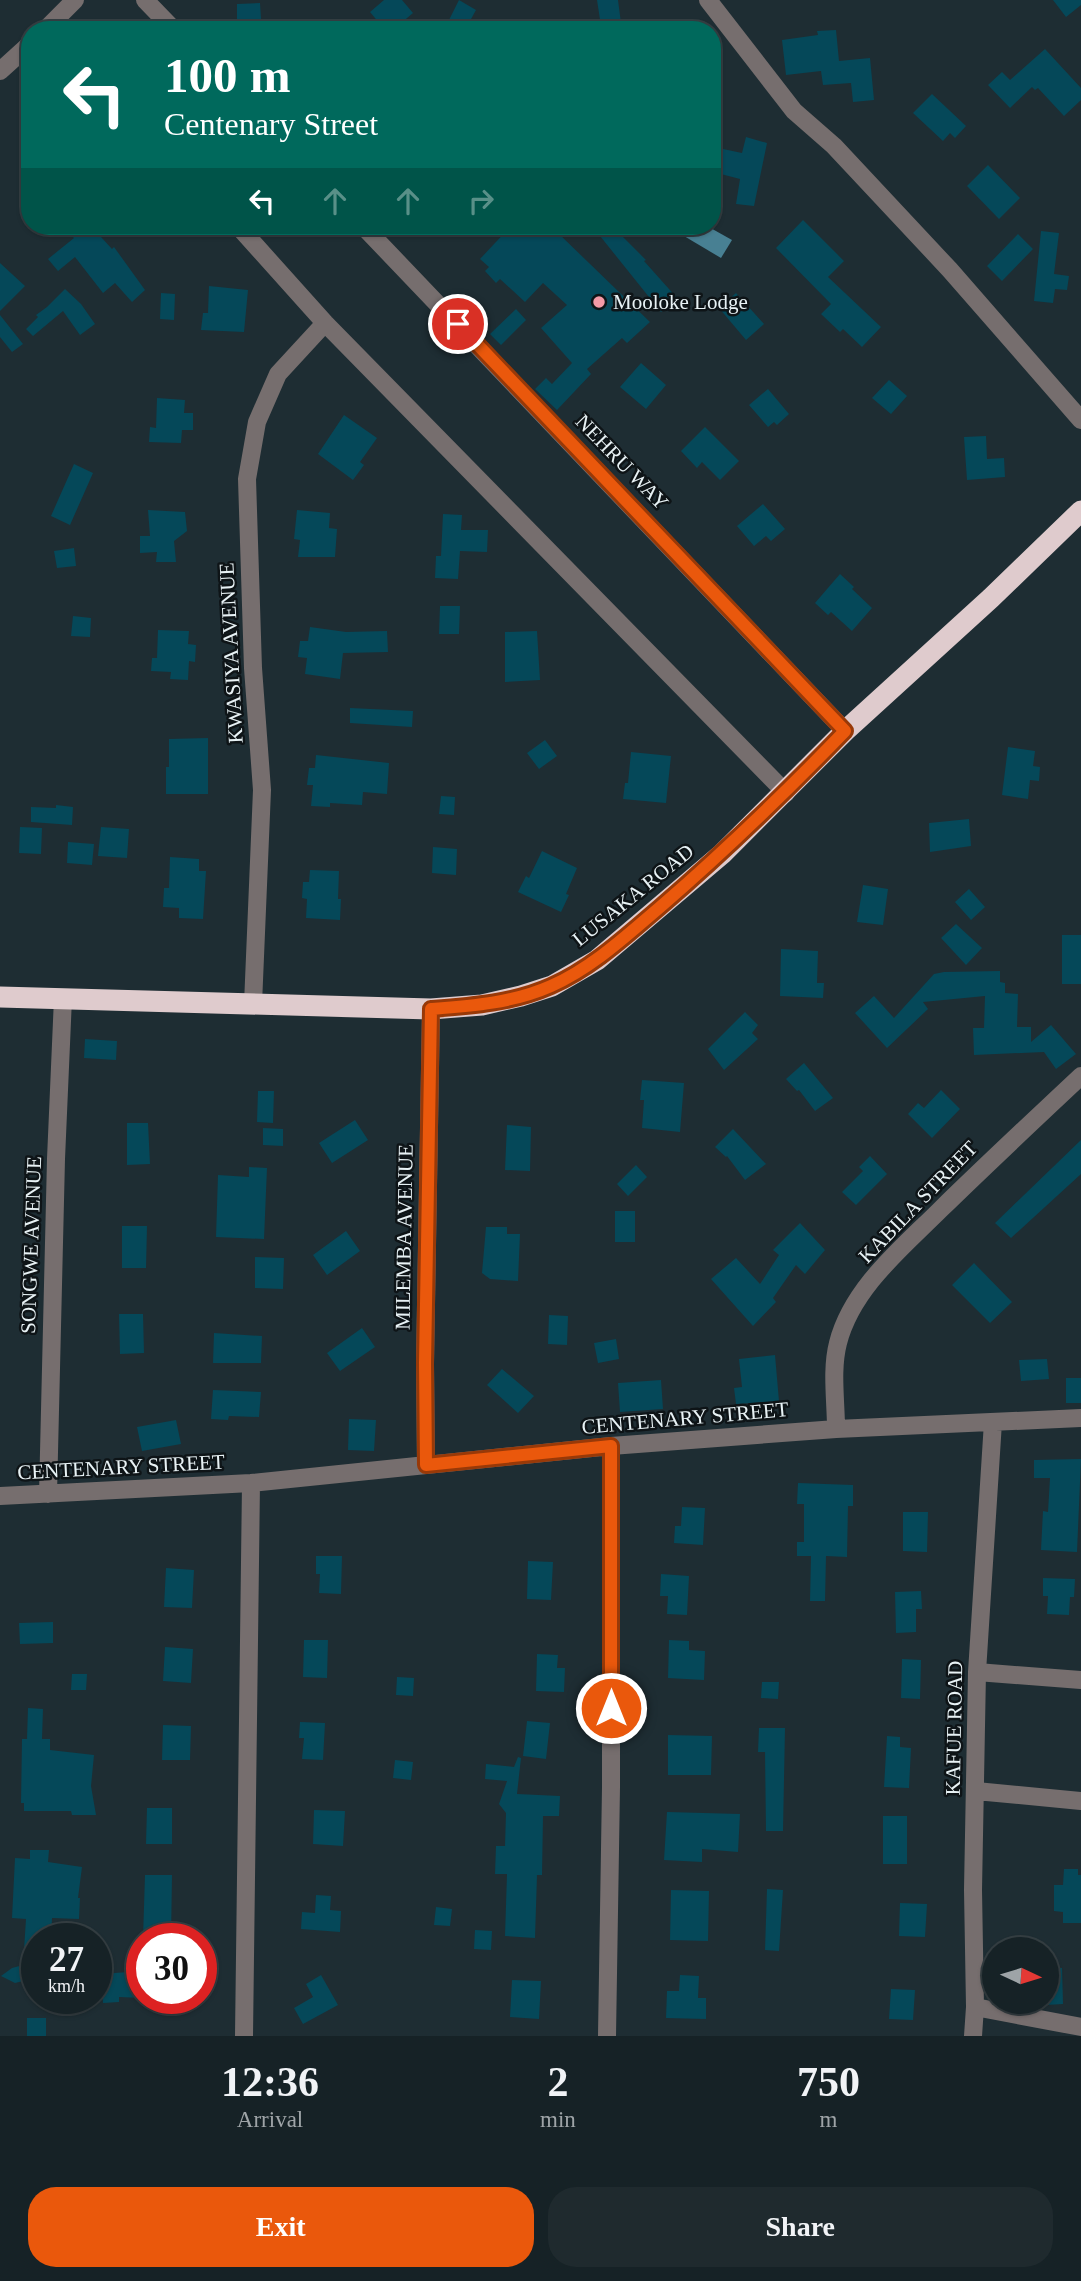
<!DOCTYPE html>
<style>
:root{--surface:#162226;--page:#1f2a2e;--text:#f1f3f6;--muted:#9ea4a7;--line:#353f43;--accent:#ea580c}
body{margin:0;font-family:Georgia,serif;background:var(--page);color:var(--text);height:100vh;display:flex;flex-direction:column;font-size:26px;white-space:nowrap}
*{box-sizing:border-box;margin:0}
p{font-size:23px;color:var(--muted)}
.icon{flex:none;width:38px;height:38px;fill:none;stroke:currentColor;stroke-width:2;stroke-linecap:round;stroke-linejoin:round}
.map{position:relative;height:2036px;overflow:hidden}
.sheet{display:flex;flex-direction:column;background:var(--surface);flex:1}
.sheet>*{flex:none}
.hud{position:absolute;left:21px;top:21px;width:700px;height:214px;border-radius:28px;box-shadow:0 2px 5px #0004,0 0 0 2px var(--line);background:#00695c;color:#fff;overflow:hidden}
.needle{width:46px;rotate:94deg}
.buttons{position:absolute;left:982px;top:1937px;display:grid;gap:14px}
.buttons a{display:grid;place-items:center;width:77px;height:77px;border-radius:50%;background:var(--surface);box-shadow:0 2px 5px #0004,0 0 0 2px var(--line);font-size:35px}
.speed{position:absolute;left:21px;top:1923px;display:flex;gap:14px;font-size:35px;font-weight:700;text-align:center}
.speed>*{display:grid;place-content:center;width:91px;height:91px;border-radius:50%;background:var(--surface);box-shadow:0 2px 5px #0004,0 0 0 2px var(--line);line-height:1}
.speed small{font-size:18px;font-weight:400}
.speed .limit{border:10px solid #d22;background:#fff;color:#111}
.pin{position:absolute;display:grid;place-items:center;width:60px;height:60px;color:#fff;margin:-30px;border:4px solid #fff;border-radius:50%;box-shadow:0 2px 7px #0007}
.me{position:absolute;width:77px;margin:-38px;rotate:0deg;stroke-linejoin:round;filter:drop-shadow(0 0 5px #0008)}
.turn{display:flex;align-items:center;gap:24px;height:147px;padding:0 28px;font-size:32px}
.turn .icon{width:91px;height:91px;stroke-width:2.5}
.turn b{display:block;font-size:49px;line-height:60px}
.lanes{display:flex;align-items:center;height:66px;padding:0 28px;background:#0003;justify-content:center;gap:35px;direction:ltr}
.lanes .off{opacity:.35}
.eta{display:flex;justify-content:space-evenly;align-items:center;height:119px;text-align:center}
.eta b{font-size:42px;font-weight:700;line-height:49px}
.cta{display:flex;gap:14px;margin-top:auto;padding:14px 28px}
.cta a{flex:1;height:80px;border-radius:28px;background:var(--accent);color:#fff;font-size:28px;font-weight:700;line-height:80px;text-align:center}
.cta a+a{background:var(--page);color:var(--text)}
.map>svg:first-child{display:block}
.water{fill:#488093}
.building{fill:#054859}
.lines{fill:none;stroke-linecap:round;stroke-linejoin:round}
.minor{stroke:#766e6e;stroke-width:18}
.highway{stroke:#dfcbcd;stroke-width:21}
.route-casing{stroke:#983908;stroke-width:18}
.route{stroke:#ea580c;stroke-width:12}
.poi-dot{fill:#f39aa7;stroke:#0e1417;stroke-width:2.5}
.labels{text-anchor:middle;stroke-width:5;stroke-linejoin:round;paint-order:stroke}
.poi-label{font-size:21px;fill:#e8f2f5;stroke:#0e1417;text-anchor:start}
.street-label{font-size:21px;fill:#e8f2f5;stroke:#0e1417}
</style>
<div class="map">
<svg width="1081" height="2036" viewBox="0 0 1081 2036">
<rect width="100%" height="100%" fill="#1e2d33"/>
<path class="water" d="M690,226H707L732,240L721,258L684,236Z"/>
<path class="building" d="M384,0H402L413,13L393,30H385L370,12Z
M459,0L476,10L465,30H456L447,24Z
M597,0H618L621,23L601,26Z
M1053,0H1081V5L1066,17Z
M260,3L261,19H237V4Z
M836,30L839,61L870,58L874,100L853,102L851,83L823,85L821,71L786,75L782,40L818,35L817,31Z
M1045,49L1081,88V100L1064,116L1038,88L1035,90L1032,87L1010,108L988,85L1002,72L1010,80Z
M932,94L966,126L955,138L950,133L943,141L913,113Z
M746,137L767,143L754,206L736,204L740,179L717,173L723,149L742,153Z
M988,165L1020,198L999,219L967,186Z
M803,220L844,261L828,277L881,327L862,347L843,329L840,332L821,314L831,304L776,248Z
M61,226H91L112,249L114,247L145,290L132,302L115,283L103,293L75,257L58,271L48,259L74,238Z
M511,226H545L555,235L558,233L650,322L627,343L622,338L587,369L591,374L557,410L535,389L546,378L552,384L572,363L541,328L567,305L543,283L525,302L500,279L496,283L485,271L489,267L480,259Z
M592,226H612L646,260L644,261L677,298L661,312Z
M1041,231L1059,233L1054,274L1069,276L1067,290L1055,289L1053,303L1034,301Z
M1018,234L1033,249L1002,281L987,266Z
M0,263L25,286L0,311Z
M209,286L248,290L244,332L201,330L203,313H208Z
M65,289L81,304L95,324L80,335L63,311L33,336L26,329L38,317L36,315L47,307Z
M161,293L175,294L174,320L160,319Z
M736,293L764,324L746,340L719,308Z
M516,309L526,320L501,345L490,334Z
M0,315L23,344L12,352L0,337Z
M641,363L666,385L646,409L620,387Z
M889,380L907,396L891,414L872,398Z
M768,389L789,414L777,425L774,422L768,427L749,405Z
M157,398L185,400L184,413H193V430H182L181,443L149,442L150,427L156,428Z
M344,415L377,438L360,462L364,465L353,480L318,454Z
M705,427L739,461L720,480L702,462L697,468L681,451Z
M986,436L987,459L1004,458L1005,477L967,480L964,437Z
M74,464L93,473L70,525L51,516Z
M763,504L785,529L771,541L766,536L754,546L737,526Z
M148,510L185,512L187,531L174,541L176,562H156L157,552L140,553V536H150Z
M297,510L330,513L329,528L337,529L335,557H298L300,540L294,539Z
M443,514L462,515L461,530H488L487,552L460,551L458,579L435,578L436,556H441Z
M74,548L76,566L57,568L54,551Z
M840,574L854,587L852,589L872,608L852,631L831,612L828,615L815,603Z
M440,606H460L459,634H439Z
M73,616L91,618L90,637L71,636Z
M310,627L346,632L387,631L388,652L343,653L340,679L305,674L307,658L298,657L300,641H308Z
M158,630L189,631L188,644L196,645L195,662L189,661L188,680L170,679L171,672L151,671L152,658H157Z
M537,631L540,680L505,682V632Z
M350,708L413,711L412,727L350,723Z
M208,738V794H166V767H169V739Z
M545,740L557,756L539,769L527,753Z
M1008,747L1035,751L1033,766L1040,767L1039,781L1030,780L1028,799L1002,795Z
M631,752L671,756L666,803L623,799L625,783H628Z
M316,755L389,763L387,794L363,792L362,805L330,803V807L311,806L313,785H307L309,768H315Z
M441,796L455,797L454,815L439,814Z
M56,805L73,807L72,825L31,822V807L56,808Z
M969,819L971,846L930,852L929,823Z
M20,827L42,828L41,854L19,853Z
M101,827L129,829L127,858L98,856Z
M68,842L94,844L92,865L67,863Z
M433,847L457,849L456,875L432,873Z
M542,851L577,868L566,894L569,895L561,912L518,892L526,876L529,878Z
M170,857L199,859V871H206L203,919L179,918V908L163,907L164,888H169Z
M310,870L339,871L338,899H341L340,920L306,918L307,899L302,898L303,882H309Z
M863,885L888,889L883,925L857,922Z
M969,889L985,907L971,920L955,902Z
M956,924L982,948L966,965L941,938Z
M1062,935H1081V984H1062Z
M781,949L818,951L817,983H824L823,998L780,996Z
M1000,971V982L1005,983V993L1018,994L1017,1027H1031V1042L1051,1025L1076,1054L1056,1069L1044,1052L974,1055L973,1028H984L985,996L923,1002L928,1009L887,1048L855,1013L874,996L894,1018L934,974L944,972Z
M745,1012L758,1025L752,1033L758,1039L724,1070L708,1049Z
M85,1039L117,1041L116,1060L84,1058Z
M804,1063L833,1098L815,1111L799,1090L797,1091L786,1079Z
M642,1080L684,1083L680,1132L642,1128L644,1100H640Z
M941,1090L960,1109L932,1138L908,1114L918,1103L924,1108Z
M258,1091H274L273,1123L257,1122Z
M355,1120L368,1140L332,1163L319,1143Z
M127,1123H148L150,1164L127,1165Z
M507,1125L531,1127L530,1171L505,1170Z
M263,1128L283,1129V1146L263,1145Z
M733,1129L766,1164L745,1180L727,1156L726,1157L715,1147Z
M1081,1140V1174L1011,1238L995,1223Z
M870,1156L887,1174L856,1205L842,1192L863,1171L859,1167Z
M636,1165L647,1177L628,1196L617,1184Z
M249,1167L267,1168L264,1239L216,1237L218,1175L249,1177Z
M615,1211H635V1242H615Z
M800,1223L825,1250L805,1274L796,1265L773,1298L776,1302L753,1326L711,1279L736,1258L760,1284L779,1255L773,1250Z
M122,1226H147L146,1268H122Z
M486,1227H507V1234H520L518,1281L490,1279L482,1273Z
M346,1231L360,1251L327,1275L313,1255Z
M255,1257L284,1258L283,1289L255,1288Z
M974,1263L1012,1302L990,1323L952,1285Z
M119,1314H143L144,1353L120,1354Z
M549,1315L568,1316L567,1345L548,1344Z
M362,1328L375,1347L340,1371L327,1353Z
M214,1333L262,1336L261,1363H213Z
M616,1339L619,1359L598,1363L594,1343Z
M775,1355L779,1401L736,1404L734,1388L742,1387L739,1359Z
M1047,1359L1049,1379L1021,1381L1019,1360Z
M502,1369L534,1396L518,1413L487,1385Z
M1066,1378H1081V1403H1066Z
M661,1380L663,1409L620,1412L618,1383Z
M213,1390L261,1392L259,1417L229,1416L228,1420L211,1419Z
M349,1419L376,1420L374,1451L348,1450Z
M176,1420L181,1444L142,1451L137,1427Z
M1081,1459L1077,1552L1041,1550L1043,1511L1048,1512L1050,1478H1034V1460Z
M798,1483L853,1485V1506H848L847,1557L826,1556L825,1601H810L811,1556H797V1542H804V1504H797Z
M682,1507L705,1508L703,1545L674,1543L675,1526H681Z
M903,1512H928L927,1552L903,1551Z
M316,1556H342L341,1594L319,1593L320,1574H316Z
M528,1561L553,1562L551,1600L527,1599Z
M166,1568L194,1570L192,1608L164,1607Z
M661,1574L689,1576L687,1615L667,1614L668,1596H660Z
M1043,1578L1075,1579L1074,1597H1070L1069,1615L1047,1614L1048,1596H1043Z
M921,1591L922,1609H916V1632L896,1633L895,1592Z
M53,1622V1643L20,1644L19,1623Z
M304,1640H328L327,1678L303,1677Z
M669,1640L689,1641V1650L705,1651L704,1680L668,1678Z
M165,1647L193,1649L191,1683L163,1681Z
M537,1654L558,1655L557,1668H565L564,1692L536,1691Z
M902,1659L921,1660L920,1699L901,1698Z
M72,1674H87L86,1690H71Z
M397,1677L414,1678L413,1696L396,1695Z
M762,1682H779L778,1699L761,1698Z
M28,1708L43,1709L42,1739H50V1750L94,1755L91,1786L96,1815H72L71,1811H24V1803H21L22,1739H27Z
M527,1721L550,1723L546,1759L523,1756Z
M300,1722L325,1723L323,1760L302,1759L304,1738H299Z
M163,1725L191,1726L190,1760H162Z
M759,1728H785L783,1831H766L765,1752H758Z
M668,1735L712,1736L711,1775H668Z
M887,1736L900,1737V1747L911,1748L909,1788L884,1787Z
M518,1757L521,1758L517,1794L560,1796L559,1816H543L542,1875H537L535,1938L505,1936L507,1874H495L496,1846H505L506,1813L499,1804L507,1781L485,1779L486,1764L514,1767Z
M395,1760L413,1762L411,1780L393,1778Z
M147,1808H172V1844H146Z
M314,1810L345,1811L343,1846L313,1844Z
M667,1812L740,1814L738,1852L702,1849V1862L664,1860Z
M883,1816H907V1864H883Z
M30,1850H49L48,1862L82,1867L78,1898H80L79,1919L52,1918L51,1939H37V1991L27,1980L15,1983L1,1976L12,1968L23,1965L26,1919L12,1918L15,1858L30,1859Z
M1064,1869H1078V1875H1081V1923H1063V1912L1054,1911V1885H1063Z
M145,1875H172L171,1939L143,1938Z
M767,1889L783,1890L779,1951L765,1950Z
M671,1890L709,1891L708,1941L670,1940Z
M316,1895L331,1896L330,1910L341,1911L340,1932L301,1929L302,1912L315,1913Z
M900,1903L927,1904L925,1937L899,1936Z
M436,1907L452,1909L450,1926L434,1925Z
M475,1930L492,1931L491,1950L474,1949Z
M1046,1968H1062L1063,2004L1046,2005Z
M142,1971V1998L119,1997V2002L103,2003L101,1974Z
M321,1975L338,2005L303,2024L294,2008L313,1997L306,1984Z
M680,1975L699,1976L698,1998H706V2019L666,2018L667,1991H679Z
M512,1980L541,1981L539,2019L510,2017Z
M891,1989L915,1990L913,2020L889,2019Z
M27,2018H46V2036H27Z"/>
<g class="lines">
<path class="minor" d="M145,0L174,30
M708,0L794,111L834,146L950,270L1081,420
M45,30L75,0
M0,71L30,44
M238,226L325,323L786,793
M363,226L845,731
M253,1004L262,790L253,668L247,479L257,422L278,374L325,323
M836,1429C836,1401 831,1370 838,1343C852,1288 902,1248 941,1209C987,1164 1034,1120 1081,1076
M426,1465L425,1364L431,1009
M48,1494L56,1159L63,998
M0,1496L251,1483L611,1446L836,1429L1081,1418
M977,1672L1081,1680
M976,1791L1081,1801
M975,2007L1081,2027
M244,2036L251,1483
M607,2036L611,1787V1446
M973,2036L975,2007L973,1890L977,1672L993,1422"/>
<path class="highway" d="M0,997L431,1009L482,1005L521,996L552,986L597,960L722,854L845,731L991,598L1081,511"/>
</g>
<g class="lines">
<g class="route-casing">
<path id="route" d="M458,324L845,731C785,793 724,852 659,908C626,936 592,968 551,986C513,1003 471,1006 431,1009L425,1363L426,1465L611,1446V1708"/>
</g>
<use href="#route" class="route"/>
</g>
<circle class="poi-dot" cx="599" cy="302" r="7"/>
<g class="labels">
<g class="poi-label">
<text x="613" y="309">Mooloke Lodge</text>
</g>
<g class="street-label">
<text transform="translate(622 462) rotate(46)" y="7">NEHRU WAY</text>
<text transform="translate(231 653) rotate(-93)" y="7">KWASIYA AVENUE</text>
<text transform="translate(633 895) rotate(-39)" y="7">LUSAKA ROAD</text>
<text transform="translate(918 1202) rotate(-46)" y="7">KABILA STREET</text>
<text transform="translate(404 1237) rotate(-89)" y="7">MILEMBA AVENUE</text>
<text transform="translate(31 1245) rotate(-88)" y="7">SONGWE AVENUE</text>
<text transform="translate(685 1418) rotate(-5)" y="7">CENTENARY STREET</text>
<text transform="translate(121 1467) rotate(-3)" y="7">CENTENARY STREET</text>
<text transform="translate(954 1728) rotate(-89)" y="7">KAFUE ROAD</text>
</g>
</g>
</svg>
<div class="buttons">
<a><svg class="needle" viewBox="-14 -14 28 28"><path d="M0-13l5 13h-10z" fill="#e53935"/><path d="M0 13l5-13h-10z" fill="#9ea4a7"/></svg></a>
</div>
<div class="speed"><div>27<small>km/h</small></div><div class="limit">30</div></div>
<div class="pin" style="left:458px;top:324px;background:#d93025"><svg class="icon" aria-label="arrive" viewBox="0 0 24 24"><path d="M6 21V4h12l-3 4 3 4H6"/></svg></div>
<svg class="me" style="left:611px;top:1708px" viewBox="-20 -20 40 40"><circle r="17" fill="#ea580c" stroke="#fff" stroke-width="3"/><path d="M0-11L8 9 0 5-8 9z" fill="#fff"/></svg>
<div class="hud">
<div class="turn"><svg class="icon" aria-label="left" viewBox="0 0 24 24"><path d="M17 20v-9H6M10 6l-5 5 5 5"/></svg><div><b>100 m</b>Centenary Street</div></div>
<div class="lanes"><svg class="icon" aria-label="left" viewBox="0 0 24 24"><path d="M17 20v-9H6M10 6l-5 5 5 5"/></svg><svg class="icon off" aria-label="ahead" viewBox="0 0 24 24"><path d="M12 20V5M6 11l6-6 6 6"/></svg><svg class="icon off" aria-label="ahead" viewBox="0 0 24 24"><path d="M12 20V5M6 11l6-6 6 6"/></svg><svg class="icon off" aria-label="right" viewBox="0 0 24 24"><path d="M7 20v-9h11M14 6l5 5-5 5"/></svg></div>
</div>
</div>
<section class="sheet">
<div class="eta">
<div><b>12:36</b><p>Arrival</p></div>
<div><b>2</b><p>min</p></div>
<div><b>750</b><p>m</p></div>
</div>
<div class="cta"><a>Exit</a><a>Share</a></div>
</section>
